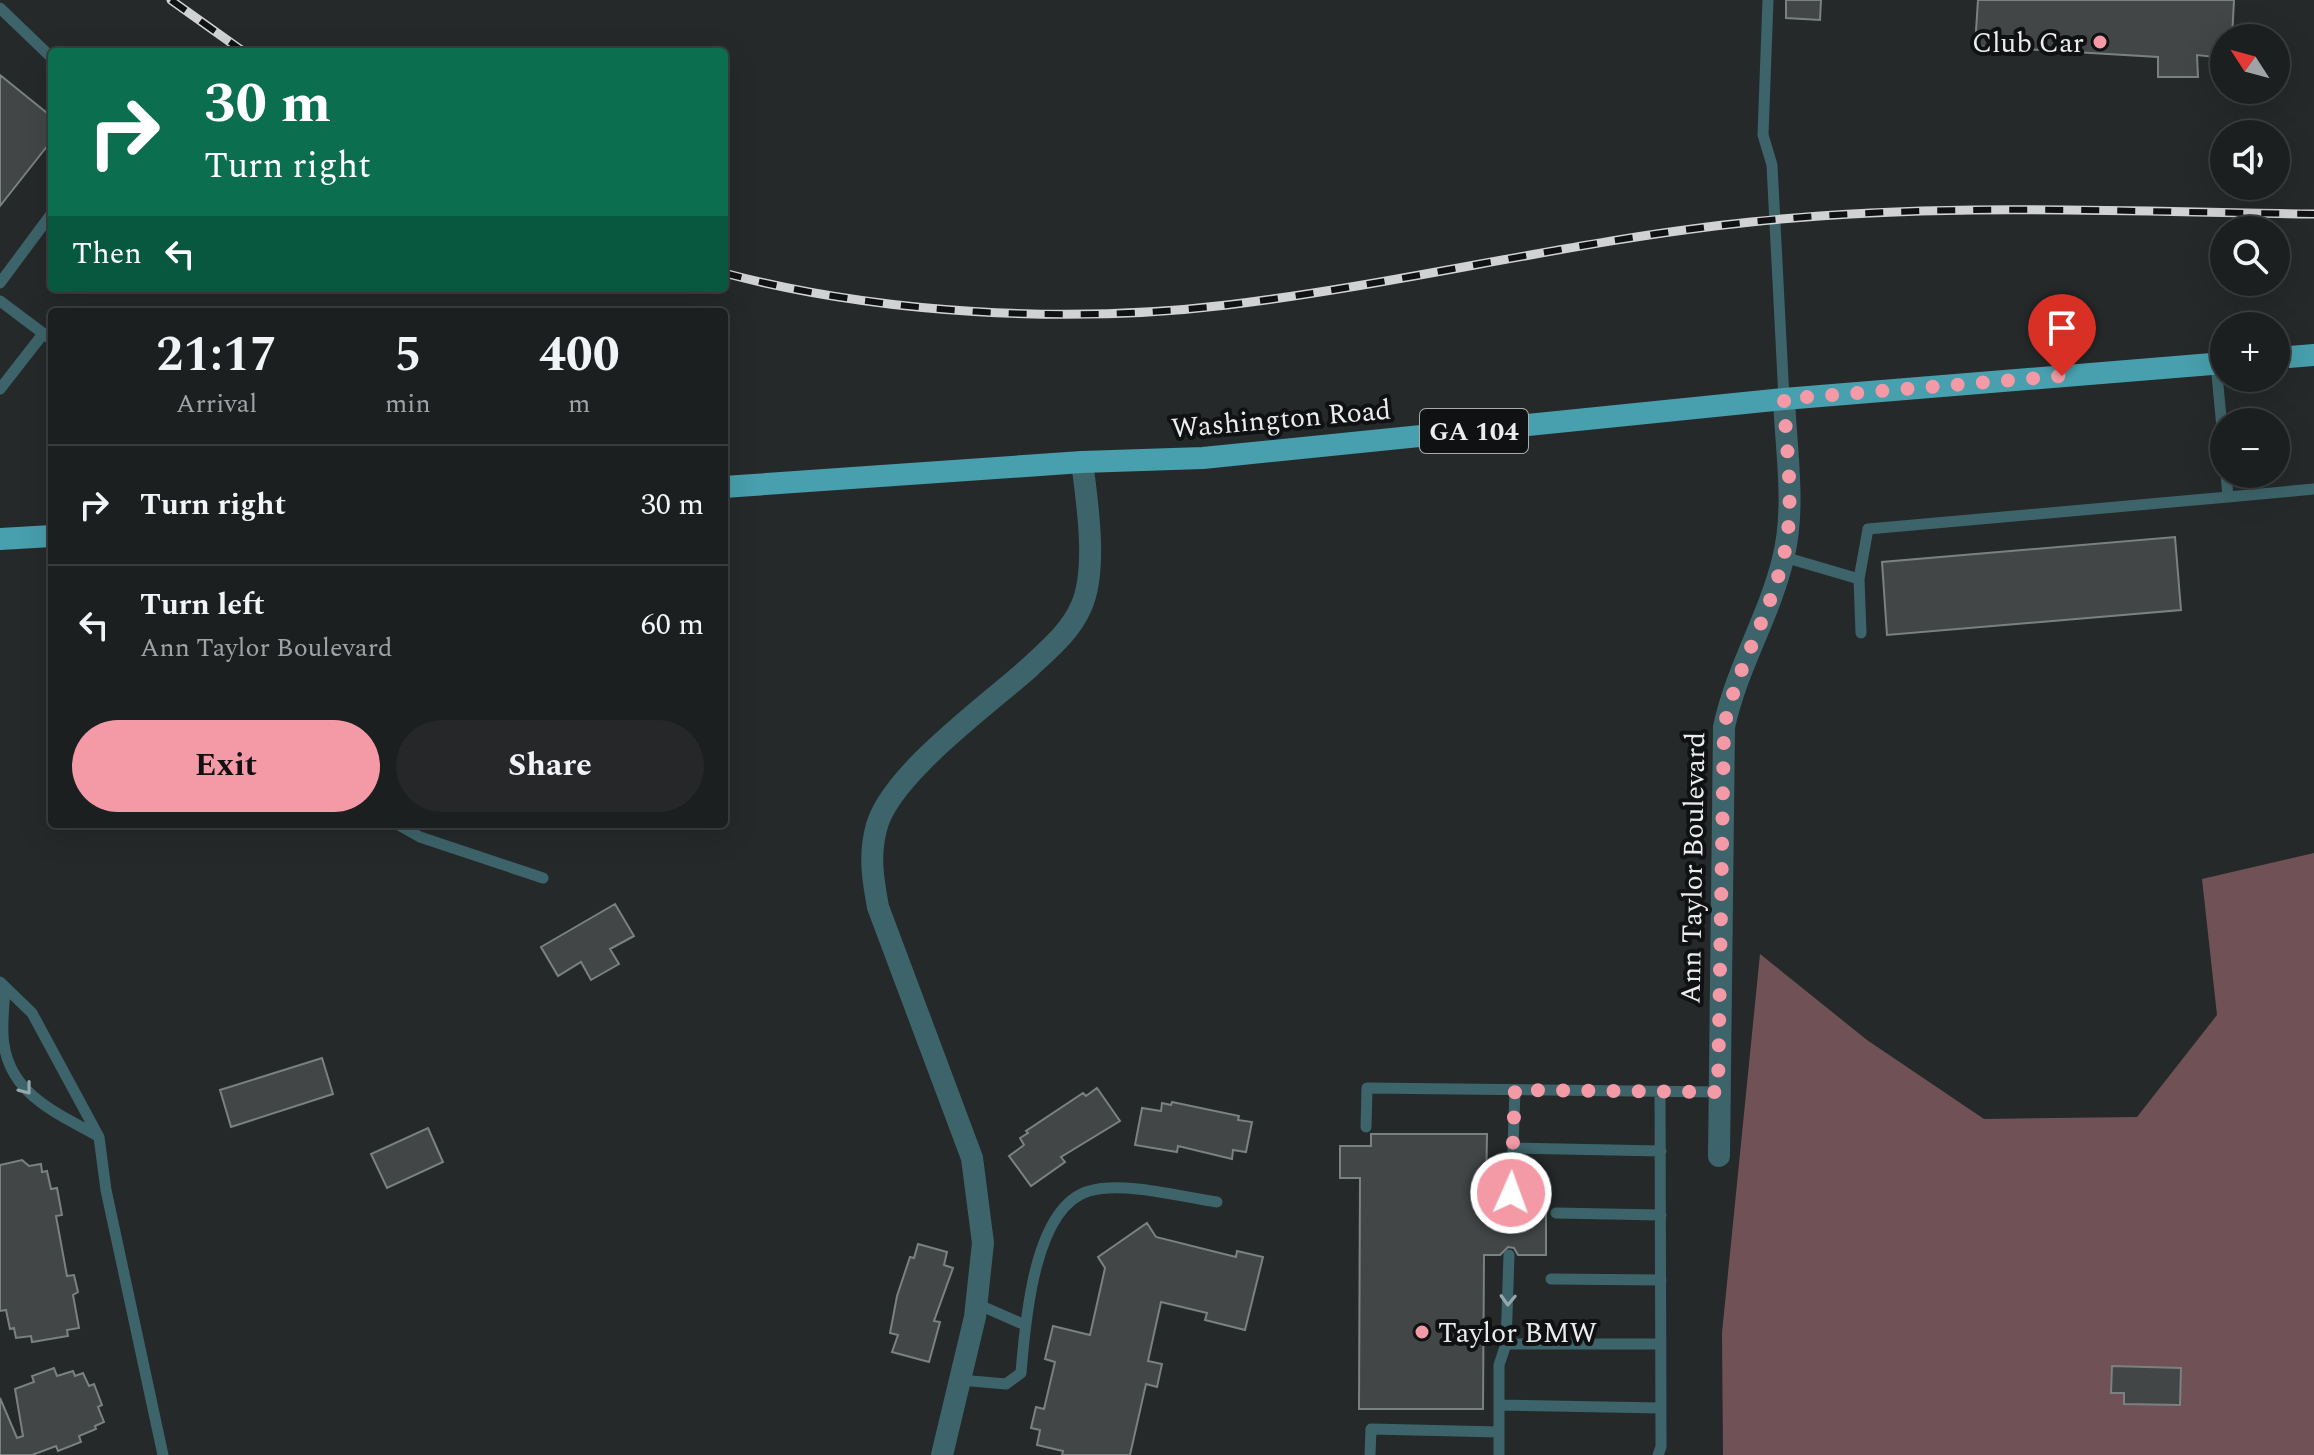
<!DOCTYPE html>
<meta charset="utf-8">
<style>
:root{--surface:#1c1f20;--page:#252729;--text:#f1f3f6;--muted:#a0a2a5;--line:#3a3d3e;--accent:#f49aa7}
body{margin:0;font-family:Spectral,serif;background:var(--page);color:var(--text);height:100vh;display:flex;flex-direction:column;font-size:30px;white-space:nowrap}
*{box-sizing:border-box;margin:0}
p{font-size:26px;color:var(--muted)}
.icon{flex:none;width:44px;height:44px;fill:none;stroke:currentColor;stroke-width:2;stroke-linecap:round;stroke-linejoin:round}
.map{position:relative;flex:1;overflow:hidden}
.sheet{position:absolute;left:48px;top:308px;width:680px;height:520px;display:flex;flex-direction:column;background:var(--surface);border-radius:8px;box-shadow:0 8px 32px #0002,0 0 0 2px var(--line)}
.sheet>*{flex:none}
.top-card{position:absolute;left:48px;top:48px;width:680px;height:244px;border-radius:8px;box-shadow:0 8px 32px #0002,0 0 0 2px var(--line);background:#0b6e4f;color:#fff;overflow:hidden}
.needle{width:52px;rotate:306deg}
.buttons{position:absolute;left:2210px;top:24px;display:grid;gap:16px}
.buttons a{display:grid;place-items:center;width:80px;height:80px;border-radius:50%;background:var(--surface);box-shadow:0 8px 32px #0002,0 0 0 2px var(--line);font-size:40px}
.pin{position:absolute;display:grid;place-items:center;width:68px;height:68px;color:#fff;margin:-82px -34px;border-radius:50% 50% 50% 0;rotate:-45deg;box-shadow:0 0 8px #0007}
.pin .icon{rotate:45deg}
.me{position:absolute;width:88px;margin:-44px;rotate:2deg;stroke-linejoin:round;filter:drop-shadow(0 0 6px #0008)}
.turn{display:flex;align-items:center;gap:28px;height:168px;padding:0 24px;font-size:36px}
.turn .icon{width:104px;height:104px;stroke-width:2.5}
.turn b{display:block;font-size:56px;line-height:68px}
.then{display:flex;align-items:center;height:76px;padding:0 24px;background:#0003;gap:16px;font-size:30px}
.eta{display:flex;justify-content:space-evenly;align-items:center;height:136px;text-align:center}
.eta b{font-size:48px;font-weight:700;line-height:56px}
.cta{display:flex;gap:16px;margin-top:auto;padding:16px 24px}
.cta a{flex:1;height:92px;border-radius:48px;background:var(--accent);color:#111;font-size:32px;font-weight:700;line-height:92px;text-align:center}
.cta a+a{background:var(--page);color:var(--text)}
ul{padding:0;list-style:none}
li{display:flex;align-items:center;gap:24px;height:120px;padding:0 24px;border-top:2px solid var(--line)}
li div{flex:1}
li b{display:block;font-size:30px}
li em{font-style:normal}
.map>svg:first-child{display:block}
.forest{fill:#705256}
.building{fill:#424647;stroke:#7b8081;stroke-width:2}
.lines{fill:none;stroke-linecap:round;stroke-linejoin:round}
.service{stroke:#3d646a;stroke-width:11}
.minor{stroke:#3d646a;stroke-width:22}
.primary{stroke:#489fad;stroke-width:22}
.rail-casing{stroke:#d0d2d3;stroke-width:9}
.rail{stroke:#0f1112;stroke-width:6;stroke-dasharray:18;stroke-linecap:butt}
.oneway{stroke:#94a8ac}
.route{stroke:#f49aa7;stroke-width:14;stroke-dasharray:0 25.2}
.poi-dot{fill:#f49aa7;stroke:#0f1112;stroke-width:3}
.labels{text-anchor:middle;stroke-width:8;stroke-linejoin:round;paint-order:stroke}
.shield{fill:#0f1112;stroke:#a8aaab;stroke-width:2}
.shield-label{font-size:26px;font-weight:bold;fill:#eaeced}
.poi-label{font-size:28px;fill:#eaeced;stroke:#0f1112;text-anchor:end}
.street-label{font-size:28px;fill:#eaeced;stroke:#0f1112}
</style>
<div class="map">
<svg width="2314" height="1455" viewBox="0 0 2314 1455">
<rect width="100%" height="100%" fill="#25292a"/>
<path class="forest" d="M2314,853V1455H1723L1722,1333L1760,954L1867,1040L1984,1119L2137,1117L2217,1015L2202,879Z"/>
<path class="building" d="M1786,0H1821L1820,20L1786,18Z
M1978,0H2234L2232,38H2224V58L2197,55L2198,77H2158V57L1975,46Z
M0,75L52,117V140L0,206Z
M2175,537L2181,610L1887,635L1882,562Z
M615,904L634,936L610,949L619,964L591,980L581,962L558,976L541,947Z
M322,1058L333,1094L231,1127L220,1090Z
M1097,1088L1120,1121L1061,1157L1065,1162L1031,1186L1009,1156L1024,1145L1020,1138L1028,1133L1026,1131L1083,1093L1086,1096Z
M1172,1102L1239,1116L1238,1120L1252,1122L1246,1152L1233,1150L1232,1159L1178,1146L1177,1152L1135,1145L1142,1108L1161,1111L1162,1103L1171,1105Z
M428,1128L443,1162L387,1188L371,1154Z
M1371,1134H1487L1486,1193H1503L1506,1200L1511,1201L1518,1198L1520,1193H1546V1255H1518L1514,1248L1508,1247L1500,1255H1484L1483,1409H1359L1360,1178H1340V1146H1371Z
M22,1160L29,1166L41,1164L42,1172L47,1171L51,1189L57,1188L62,1215L56,1216L67,1276L74,1275L78,1292L73,1295L79,1328L67,1330L68,1336L32,1342L31,1336L16,1338L14,1328L10,1329L6,1310L0,1311V1165Z
M1147,1223L1156,1237L1236,1257L1237,1251L1263,1257L1245,1330L1205,1320L1207,1313L1161,1302L1148,1361L1162,1364L1157,1387L1146,1384L1130,1455H1062L1063,1451L1037,1445L1040,1430L1031,1428L1036,1407L1044,1409L1055,1362L1045,1359L1053,1326L1090,1335L1105,1268L1098,1257Z
M918,1244L947,1252L944,1265L953,1268L934,1321L940,1322L929,1362L892,1352L898,1335L890,1333L897,1296L910,1257L914,1258Z
M2112,1366L2181,1368L2180,1405L2124,1404V1393H2111Z
M54,1368L57,1376L73,1371L75,1376L83,1373L89,1386L94,1384L102,1405L98,1407L104,1422L95,1426L96,1429L79,1436L81,1442L58,1451L56,1446L32,1455H0V1398L17,1438L23,1436L15,1389L34,1382L32,1376Z"/>
<g class="lines">
<path class="service" d="M1768,0L1763,135L1772,165L1784,399
M0,8L52,58
M0,283L52,213
M0,301L52,340
M2216,364L2224,449
M0,389L43,334
M2226,474L2228,497L2314,489
M1784,557L1859,579
M1861,633L1859,579L1868,529L2228,497
M397,824L420,837L543,878
M0,982L32,1013L99,1137L106,1190L163,1455
M5,989C4,1007 1,1028 4,1045C12,1096 59,1114 98,1136
M1515,1090L1513,1148L1661,1151
M1366,1127L1367,1088L1718,1092
M1511,1193L1513,1148
M1556,1213L1661,1215
M1551,1279L1661,1280
M977,1304L1025,1325
M1506,1344L1509,1255
M960,1380L1006,1384L1021,1373C1025,1325 1033,1207 1089,1191C1125,1181 1180,1197 1217,1202
M1499,1405L1661,1408
M1370,1455L1371,1429L1499,1432
M1499,1455V1365L1506,1344H1661
M1658,1455L1661,1447L1660,1091"/>
<path class="minor" d="M1719,1156L1724,727C1737,667 1769,617 1783,559C1796,508 1786,451 1784,399
M942,1455L975,1317L983,1243L972,1158L878,907C873,880 869,856 876,829C888,776 989,704 1030,667C1050,648 1070,632 1081,607C1098,570 1087,501 1082,462"/>
<path class="primary" d="M2276,358L2314,355
M724,487L1082,462L1203,458L1784,399L2224,363
M0,539L52,536"/>
<g class="rail-casing">
<path id="rail" d="M171,0L244,52
M724,273C878,314 1069,324 1227,305C1403,284 1575,240 1751,222C1938,202 2127,212 2314,214"/>
</g>
<use href="#rail" class="rail"/>
</g>
<defs><path id="oneway-chevron" d="M-2-3.5L2.5 0L-2 3.5" fill="none" stroke-width="1.6" stroke-linecap="round" stroke-linejoin="round" transform="scale(2)"/></defs>
<g class="oneway">
<use href="#oneway-chevron" transform="translate(26 1089) rotate(52)"/>
<use href="#oneway-chevron" transform="translate(1508 1300) rotate(92)"/>
</g>
<g class="lines">
<path class="route" d="M1511,1193L1515,1090L1718,1092L1724,727C1737,666 1769,617 1783,559C1796,508 1786,451 1784,399L2062,376"/>
</g>
<g class="poi-dot">
<circle cx="2100" cy="42" r="8"/>
<circle cx="1422" cy="1332" r="8"/>
</g>
<g class="labels">
<rect class="shield" x="1420" y="409" width="108" height="44" rx="6"/>
<g class="shield-label">
<text x="1474" y="440">GA 104</text>
</g>
<g class="poi-label">
<text x="2084" y="52">Club Car</text>
<text x="1438" y="1342" text-anchor="start">Taylor BMW</text>
</g>
<g class="street-label">
<text transform="translate(1281 418) rotate(-5)" y="10">Washington Road</text>
<text transform="translate(1692 868) rotate(-89)" y="10">Ann Taylor Boulevard</text>
</g>
</g>
</svg>
<div class="buttons">
<a><svg class="needle" viewBox="-14 -14 28 28"><path d="M0-13l5 13h-10z" fill="#e53935"/><path d="M0 13l5-13h-10z" fill="#a0a2a5"/></svg></a>
<a><svg class="icon" aria-label="sound" viewBox="0 0 24 24"><path d="M4 9h4l5-4v14l-5-4H4zM17 9q2 3 0 6"/></svg></a>
<a><svg class="icon" aria-label="search" viewBox="0 0 24 24"><circle cx="10" cy="10" r="6"/><path d="M15 15l6 6"/></svg></a>
<a>+</a>
<a>−</a>
</div>
<div class="pin" style="left:2062px;top:376px;background:#d93025"><svg class="icon" aria-label="arrive" viewBox="0 0 24 24"><path d="M6 21V4h12l-3 4 3 4H6"/></svg></div>
<svg class="me" style="left:1511px;top:1193px" viewBox="-20 -20 40 40"><circle r="17" fill="#f49aa7" stroke="#fff" stroke-width="3"/><path d="M0-11L8 9 0 5-8 9z" fill="#fff"/></svg>
<div class="top-card">
<div class="turn"><svg class="icon" aria-label="right" viewBox="0 0 24 24"><path d="M7 20v-9h11M14 6l5 5-5 5"/></svg><div><b>30 m</b>Turn right</div></div>
<div class="then">Then<svg class="icon" aria-label="left" viewBox="0 0 24 24"><path d="M17 20v-9H6M10 6l-5 5 5 5"/></svg></div>
</div>
<section class="sheet">
<div class="eta">
<div><b>21:17</b><p>Arrival</p></div>
<div><b>5</b><p>min</p></div>
<div><b>400</b><p>m</p></div>
</div>
<ul>
<li><svg class="icon" aria-label="right" viewBox="0 0 24 24"><path d="M7 20v-9h11M14 6l5 5-5 5"/></svg><div><b>Turn right</b></div><em>30 m</em></li>
<li><svg class="icon" aria-label="left" viewBox="0 0 24 24"><path d="M17 20v-9H6M10 6l-5 5 5 5"/></svg><div><b>Turn left</b><p>Ann Taylor Boulevard</p></div><em>60 m</em></li>
</ul>
<div class="cta"><a>Exit</a><a>Share</a></div>
</section>
</div>
